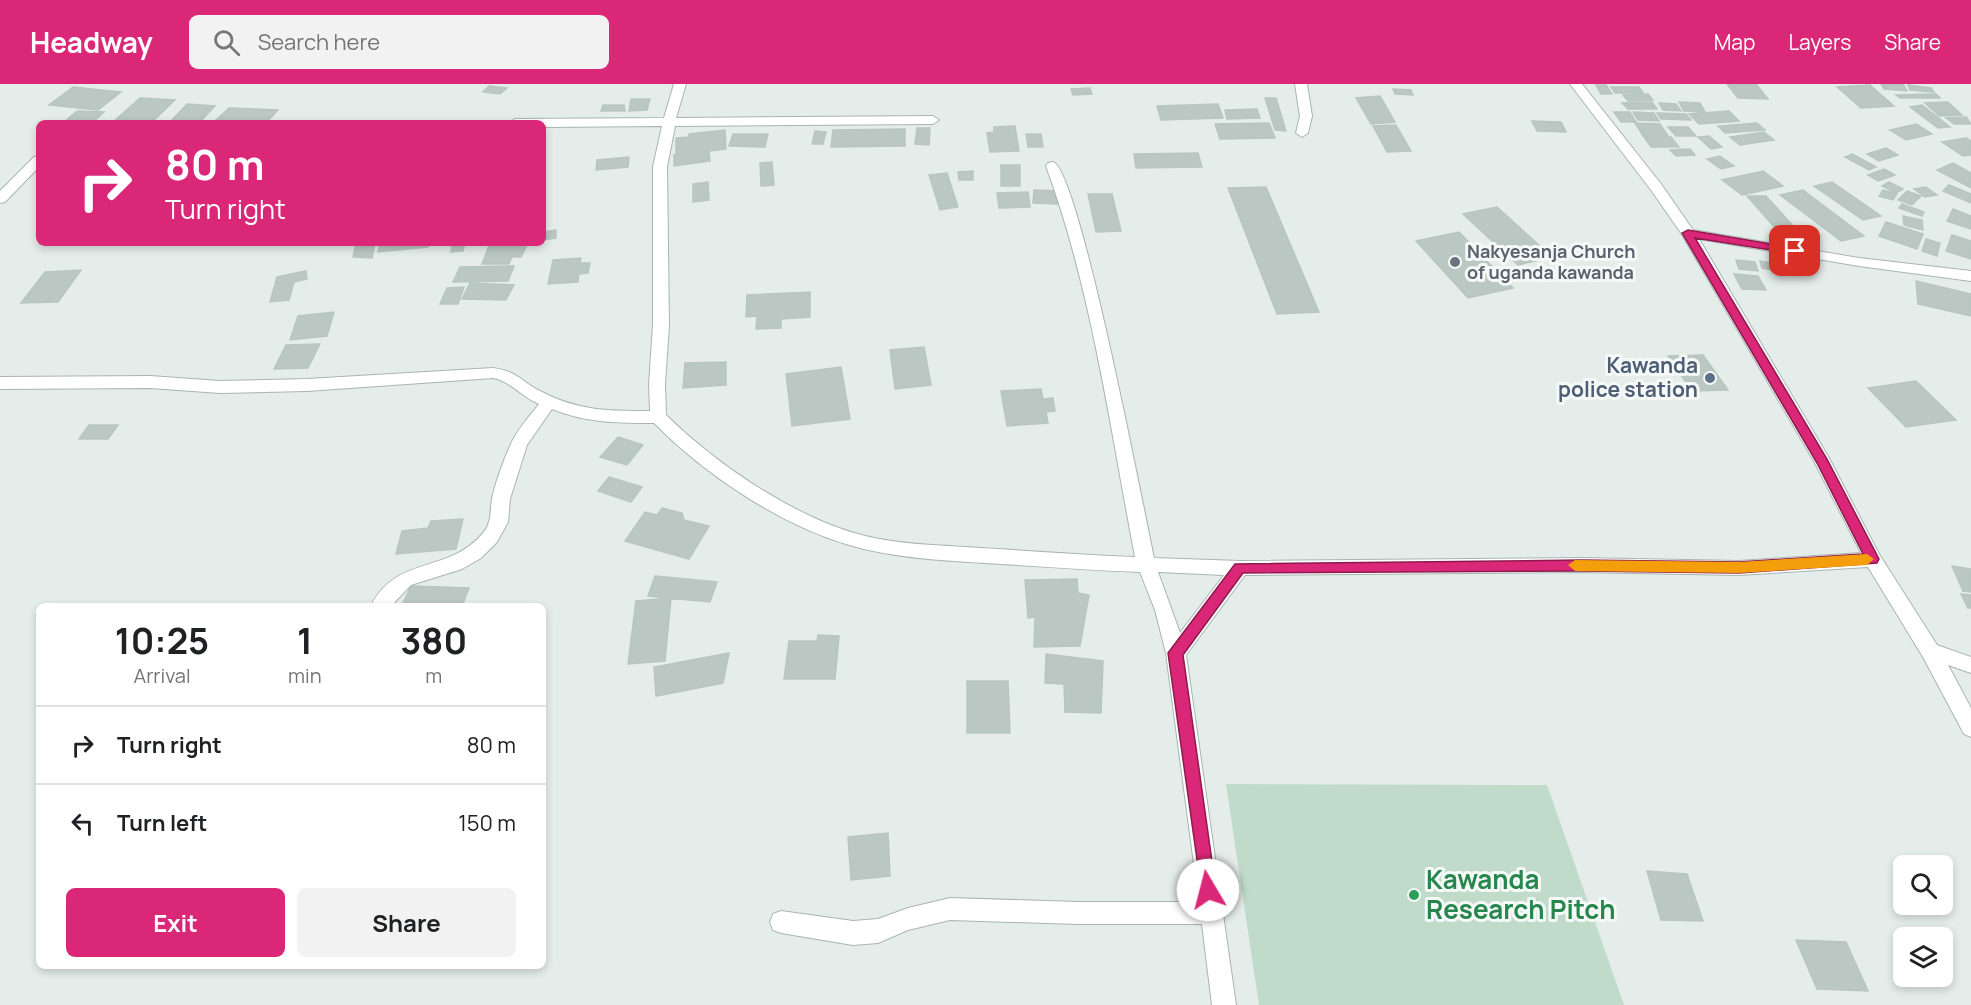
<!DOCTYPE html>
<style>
:root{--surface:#fff;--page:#f2f2f2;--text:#202124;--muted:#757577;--line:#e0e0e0;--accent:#db2777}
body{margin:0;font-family:Manrope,sans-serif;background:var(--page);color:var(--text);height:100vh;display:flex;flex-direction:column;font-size:22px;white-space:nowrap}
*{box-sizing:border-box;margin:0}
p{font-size:20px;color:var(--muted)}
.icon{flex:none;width:33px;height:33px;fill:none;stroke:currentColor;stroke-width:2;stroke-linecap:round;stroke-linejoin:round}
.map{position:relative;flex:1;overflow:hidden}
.details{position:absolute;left:36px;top:519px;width:510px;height:366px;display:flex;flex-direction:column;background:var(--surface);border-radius:9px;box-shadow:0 3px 9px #0003}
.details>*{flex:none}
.top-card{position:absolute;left:36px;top:36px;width:510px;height:126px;border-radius:9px;box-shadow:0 3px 9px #0003;background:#db2777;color:#fff;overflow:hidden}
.fabs{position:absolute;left:1893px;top:771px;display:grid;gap:12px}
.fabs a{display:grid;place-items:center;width:60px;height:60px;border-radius:9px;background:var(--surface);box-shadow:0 3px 9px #0003;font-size:30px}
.pin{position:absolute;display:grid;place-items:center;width:51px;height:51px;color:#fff;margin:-26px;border-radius:12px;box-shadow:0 3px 9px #0006}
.me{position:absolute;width:66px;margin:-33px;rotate:352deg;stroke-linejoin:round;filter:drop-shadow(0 0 4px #0008)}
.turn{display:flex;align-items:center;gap:21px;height:126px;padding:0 30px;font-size:27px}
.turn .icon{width:78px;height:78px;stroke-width:2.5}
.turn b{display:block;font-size:42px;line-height:51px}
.eta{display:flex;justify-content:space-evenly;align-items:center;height:102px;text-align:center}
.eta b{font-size:36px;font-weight:700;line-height:42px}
.primary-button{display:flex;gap:12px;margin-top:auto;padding:12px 30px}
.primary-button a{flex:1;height:69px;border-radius:9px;background:var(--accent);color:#fff;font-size:24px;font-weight:700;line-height:69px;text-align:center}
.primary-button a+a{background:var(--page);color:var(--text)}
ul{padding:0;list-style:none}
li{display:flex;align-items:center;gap:18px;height:78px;padding:0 30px;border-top:2px solid var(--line)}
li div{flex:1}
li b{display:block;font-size:22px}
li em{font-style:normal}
header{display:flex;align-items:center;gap:36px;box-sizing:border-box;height:84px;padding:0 30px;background:var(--accent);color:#fff}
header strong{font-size:28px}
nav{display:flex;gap:33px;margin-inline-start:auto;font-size:21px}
.search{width:420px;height:54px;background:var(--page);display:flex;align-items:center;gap:15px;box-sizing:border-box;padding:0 21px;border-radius:9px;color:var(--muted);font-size:22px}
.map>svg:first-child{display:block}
.green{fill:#c0dbc9}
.building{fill:#bac7c3;stroke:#b8c6c1;stroke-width:1.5}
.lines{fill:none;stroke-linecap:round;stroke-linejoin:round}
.minor-casing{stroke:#a8b5b1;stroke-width:2}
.minor{fill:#fff;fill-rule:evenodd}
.route{fill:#db2777;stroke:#8e194d;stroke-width:1.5}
.slow{fill:#f59e0b}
.worship-dot{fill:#6b7280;stroke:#f5f9f7;stroke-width:2}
.service-dot{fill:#5c6f8a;stroke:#f5f9f7;stroke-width:2}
.leisure-dot{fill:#2e9e5b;stroke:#f5f9f7;stroke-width:2}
.labels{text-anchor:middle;stroke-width:6;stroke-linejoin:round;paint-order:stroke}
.far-worship-label{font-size:18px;font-weight:bold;fill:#5b616d;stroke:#f5f9f7;text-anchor:start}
.service-label{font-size:21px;font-weight:bold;fill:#4e5e75;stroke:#f5f9f7;text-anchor:end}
.near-leisure-label{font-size:26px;font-weight:bold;fill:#27864d;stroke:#f5f9f7;text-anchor:start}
</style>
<header>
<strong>Headway</strong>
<div class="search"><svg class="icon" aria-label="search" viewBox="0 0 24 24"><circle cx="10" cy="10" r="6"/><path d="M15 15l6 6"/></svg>Search here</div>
<nav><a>Map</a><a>Layers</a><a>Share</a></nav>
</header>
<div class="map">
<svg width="1971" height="921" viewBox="0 0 1971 921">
<rect width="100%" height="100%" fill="#e5edea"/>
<path class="green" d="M1226,700L1547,701L1624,921H1259Z"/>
<path class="building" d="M1727,0H1756L1768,15L1738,14Z
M1881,0H1903L1907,7L1884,5Z
M1596,1H1606L1612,10H1601Z
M1870,1L1894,22L1861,24L1837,3Z
M1908,1L1931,4L1934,8L1910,6Z
M489,2L507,4L500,10L483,8Z
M73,3L121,8L98,26L49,21Z
M1611,3H1639L1643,9H1615Z
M1090,4L1092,10L1073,11L1071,5Z
M1393,5L1411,6L1413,11L1395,10Z
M1648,10L1653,16L1628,17L1623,11Z
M1936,10L1940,14H1900L1896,11Z
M1380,12L1395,38L1371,40L1356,14Z
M140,14L175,16L151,39H112Z
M1265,14H1276L1286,47L1275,46Z
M631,15H650L647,26L629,27Z
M1652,18L1657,25H1628L1622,19Z
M1679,18L1700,19L1705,28L1684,27Z
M1948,18L1962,31L1939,32L1925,19Z
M1659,19L1676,20L1681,27L1663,26Z
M187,20L215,22L200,38L171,37Z
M1218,20L1223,34L1161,36L1157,22Z
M603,21H624L625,27H601Z
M1922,21L1950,43L1938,44L1910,23Z
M229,24L278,26L266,39H213Z
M1257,25L1260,34L1227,35L1225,26Z
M77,27L104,28L92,39H63Z
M1729,27L1739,37L1699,40L1689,30Z
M1614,28H1630L1636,38H1621Z
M1633,28L1654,29L1659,37L1638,36Z
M1657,29L1686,30L1691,36L1661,35Z
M1966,33L1971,40H1954L1946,34Z
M1532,37L1561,38L1566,48L1537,47Z
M1269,39L1275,54L1220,55L1215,40Z
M1635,39L1660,40L1668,52H1643Z
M1757,39L1765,46L1725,49L1718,42Z
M1916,40L1932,50L1906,56L1890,46Z
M1396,41L1411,67L1387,68L1373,42Z
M1015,42L1019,67L990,68L987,49L994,48V43Z
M1668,43H1688L1696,52H1676Z
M917,44H930L929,61L915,60Z
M905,45V62L831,63L833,46Z
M725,46L726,65L676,71V54L689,53V50Z
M815,47L826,48L823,60H812Z
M1764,48L1774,56L1740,61L1730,53Z
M733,50H768L765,63L729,62Z
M1026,50H1041L1043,63H1028Z
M1709,52L1722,63L1711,65L1698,53Z
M1644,53H1671L1679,63H1651Z
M1966,54L1971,57V71L1963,72L1942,58Z
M1886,64L1898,71L1879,77L1867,70Z
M1690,65L1695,71L1676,72L1670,66Z
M709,68L710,77L674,82V71Z
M1198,69L1202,83L1136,84L1134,70Z
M1852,70L1876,83L1869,86L1845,73Z
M1720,72L1734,82L1721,85L1707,75Z
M629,73L628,83L596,86L597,76Z
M772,78L774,101L761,102L760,79Z
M1953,79L1971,89V104L1937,86Z
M1001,81H1020V102H1001Z
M1884,85L1895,91L1878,97L1868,91Z
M973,87V96H959L958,88Z
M1763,87L1783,102L1742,111L1722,96Z
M947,89L958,123L940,126L929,91Z
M708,98L709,116L693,118V100Z
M1832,98L1881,132L1863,136L1814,102Z
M1889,98L1903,105L1896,109L1882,102Z
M1949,101L1971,110V119L1943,107Z
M1266,103L1319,228L1277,230L1228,104Z
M1926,103L1937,111L1925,113L1914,105Z
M1034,106L1058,107V120L1033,119Z
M1803,106L1864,152L1841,157L1780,111Z
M1883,106L1897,110L1893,116L1879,112Z
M1907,107L1921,112L1912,121L1898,116Z
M1028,108L1030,123L999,124L997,109Z
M1088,110H1112L1121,147L1096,148Z
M1747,112H1766L1795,144L1776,145Z
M1902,120L1924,128L1922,132L1899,124Z
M1497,123L1552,173L1518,181L1463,130Z
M1953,125L1971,132V145L1947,137Z
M1903,132L1922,136L1923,146L1904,141Z
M1886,138L1923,150L1917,165L1879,152Z
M556,146V154L543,156V148Z
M1459,148L1513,204L1468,214L1416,157Z
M1952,151L1971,157V175L1946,167Z
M1926,155L1940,159L1937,172L1922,167Z
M356,159H375L372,174L353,173Z
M380,159H429L428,163L378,168Z
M452,159H465L463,167L451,168Z
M490,159H517L515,163H526L521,173H512L509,180H482Z
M581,174L580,179H590L588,189L579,190L578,198L548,200L553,176Z
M1736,176L1755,178L1758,187L1739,185Z
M1760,177L1788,182L1790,189L1762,184Z
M514,182L508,197L453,198L460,183Z
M81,186L58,218L21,219L45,188Z
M306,187L307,195L294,198L289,216L270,218L277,193Z
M1734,190L1758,192L1766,206L1742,205Z
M1916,197L1971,210V232L1918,220Z
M470,199L514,201L506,216L462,215Z
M464,203L458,220H440L447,204Z
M810,208V233L781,235V244L756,245L757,232L746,233L747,211Z
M334,228L327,252L290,256L298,232Z
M320,260L308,284L274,285L286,261Z
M924,263L931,301L895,305L890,266Z
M1703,271L1728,306L1692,307L1668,272Z
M726,278V301L683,304L685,279Z
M841,283L850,335L792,342L786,290Z
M1916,297L1956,336L1906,343L1868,304Z
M1041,305L1043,315L1053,314L1055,327L1046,328L1048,339L1007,342L1001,307Z
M89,341H118L108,355H79Z
M618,353L643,361L627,381L600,373Z
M609,393L642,403L631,418L598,407Z
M662,424L682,429L684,436L709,442L689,475L625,457L645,428L657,431Z
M463,435L456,465L396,470L402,447L428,444L431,437Z
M1952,482L1971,485V508L1963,507Z
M655,492L717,498L710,518L648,512Z
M1077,495L1078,509L1089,511L1080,562L1034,563L1035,533L1028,534L1025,496Z
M411,502L469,504L462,522L402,521Z
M1961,510L1971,511V524H1968Z
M671,514L665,577L628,580L636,517Z
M818,551L839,552L835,595H784L789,557H817Z
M729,569L723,599L656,612L654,583Z
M1046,570L1103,577L1101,629L1065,628L1064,600L1045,599Z
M967,597H1008L1010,649H967Z
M888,749L890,792L851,796L848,753Z
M1647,787L1687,790L1703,837L1661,836Z
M1796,856L1846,858L1868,907L1817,905Z"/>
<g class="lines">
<g class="minor-casing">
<path id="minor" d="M674,0H686L676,34L933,32L939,36L933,40L675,42L667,83L669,241L665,300L666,331C715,379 788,429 854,449C895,461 938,461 981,464C1032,467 1084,471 1135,473C1110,343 1092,207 1046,82L1048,79L1053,78C1079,85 1144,428 1154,474L1240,477L1581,474L1739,477L1861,469L1815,379L1681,149L1651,106L1570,0H1582L1661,100L1693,146L1859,174L1971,187V197L1859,182L1699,155L1829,374L1879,470L1937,561L1971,573V589L1948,581L1971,624V653L1964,650L1923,573L1868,483L1739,491L1581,488L1245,491L1186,571L1236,921H1212L1202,840H1078L950,836L908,846L878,859L853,861L781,849L773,846L770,838L773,830L781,827L853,837L878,835L908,824L950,814L1078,818H1199L1166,569L1155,526L1140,488C1088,486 1036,482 985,479C939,476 894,474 849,461C780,441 704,390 654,339C618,339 586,339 552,325L527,361L510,415L508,438L497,458L481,474L462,485L411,501L391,522H371C397,470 448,491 483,449C492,439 490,427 492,414C496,397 503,378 510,362C516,347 529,333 539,320C522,313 510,297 493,294L307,307L220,309L150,304L0,305V293L150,292L220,297L307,295L493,284C518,287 521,298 542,308C578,327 610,327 650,327L649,300L653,241V83L662,42L543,43V39H509L515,35L664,34ZM1158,488L1224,491L1180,549Z
M1295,0H1307L1312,32L1308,49L1302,53L1296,49L1300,32Z
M39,72V83L5,118L0,119V107L34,73Z"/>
</g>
<use href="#minor" class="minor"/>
</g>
<path class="route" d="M1688,146L1795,164L1800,167L1795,170L1695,154L1827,375L1879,475L1877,479L1739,489L1581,487L1243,489L1183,571L1216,806L1214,811L1208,814L1202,811L1168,569L1235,480L1581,476L1739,478L1863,470L1817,379L1682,149Z"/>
<path class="slow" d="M1867,470L1874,475L1867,481L1739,489L1575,487L1568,481L1575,476L1739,478Z"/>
<circle class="worship-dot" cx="1455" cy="178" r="6"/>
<circle class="service-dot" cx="1710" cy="294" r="6"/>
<circle class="leisure-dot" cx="1414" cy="811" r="6"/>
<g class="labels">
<g class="far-worship-label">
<text x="1467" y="174">Nakyesanja Church<tspan x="1467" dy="21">of uganda kawanda</tspan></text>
</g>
<g class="service-label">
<text x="1698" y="289">Kawanda<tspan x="1698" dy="24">police station</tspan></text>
</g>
<g class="near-leisure-label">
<text x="1426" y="805">Kawanda<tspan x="1426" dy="30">Research Pitch</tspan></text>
</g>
</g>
</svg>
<div class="fabs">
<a><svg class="icon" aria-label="search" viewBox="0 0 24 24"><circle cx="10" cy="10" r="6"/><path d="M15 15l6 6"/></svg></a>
<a><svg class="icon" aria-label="layers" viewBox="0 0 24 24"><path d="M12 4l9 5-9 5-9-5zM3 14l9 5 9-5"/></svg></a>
</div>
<div class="pin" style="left:1795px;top:167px;background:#d93025"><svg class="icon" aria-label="arrive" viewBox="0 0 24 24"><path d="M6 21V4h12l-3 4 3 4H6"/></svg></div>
<svg class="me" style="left:1208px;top:806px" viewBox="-20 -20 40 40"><circle r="19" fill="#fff"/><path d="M0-13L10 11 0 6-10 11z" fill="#db2777"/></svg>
<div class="top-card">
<div class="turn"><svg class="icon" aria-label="right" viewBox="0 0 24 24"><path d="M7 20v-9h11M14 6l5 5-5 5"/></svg><div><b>80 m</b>Turn right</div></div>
</div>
<section class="details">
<div class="eta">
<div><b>10:25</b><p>Arrival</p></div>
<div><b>1</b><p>min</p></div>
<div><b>380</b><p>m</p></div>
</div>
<ul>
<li><svg class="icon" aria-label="right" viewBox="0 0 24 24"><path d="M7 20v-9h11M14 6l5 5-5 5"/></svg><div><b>Turn right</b></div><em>80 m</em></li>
<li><svg class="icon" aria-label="left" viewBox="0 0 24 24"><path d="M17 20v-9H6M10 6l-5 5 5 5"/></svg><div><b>Turn left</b></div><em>150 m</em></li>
</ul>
<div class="primary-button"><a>Exit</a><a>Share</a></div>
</section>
</div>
